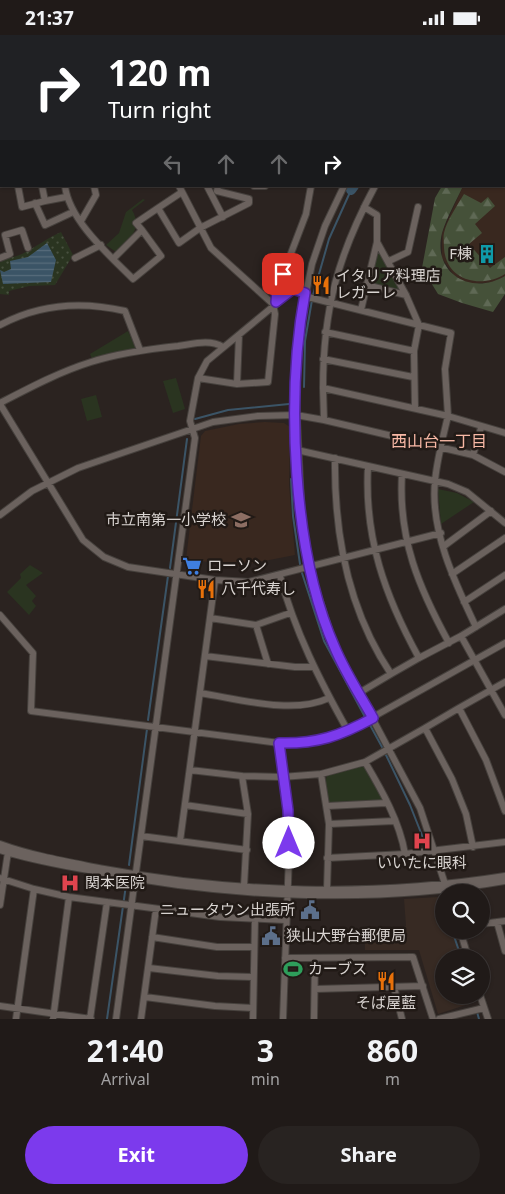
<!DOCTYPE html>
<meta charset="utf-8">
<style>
:root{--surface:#201a18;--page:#282321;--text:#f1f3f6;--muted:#a2a1a2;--line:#3d3837;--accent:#7c3aed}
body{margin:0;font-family:"Noto Sans","Noto Sans JP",sans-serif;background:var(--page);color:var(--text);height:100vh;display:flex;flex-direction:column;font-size:19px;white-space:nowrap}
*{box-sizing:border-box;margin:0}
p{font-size:16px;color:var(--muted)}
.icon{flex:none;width:28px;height:28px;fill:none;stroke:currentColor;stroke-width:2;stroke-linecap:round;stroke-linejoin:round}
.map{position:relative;height:984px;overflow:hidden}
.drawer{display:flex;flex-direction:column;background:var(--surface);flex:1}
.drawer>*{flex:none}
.banner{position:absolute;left:0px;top:0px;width:505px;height:152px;box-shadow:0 1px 4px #0004,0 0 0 1px var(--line);background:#202124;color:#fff;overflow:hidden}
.controls{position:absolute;left:435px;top:849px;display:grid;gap:10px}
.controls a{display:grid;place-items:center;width:55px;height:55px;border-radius:50%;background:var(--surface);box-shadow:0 1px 4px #0004,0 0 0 1px var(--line);font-size:25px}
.pin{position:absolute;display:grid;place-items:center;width:42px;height:42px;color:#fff;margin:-21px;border-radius:10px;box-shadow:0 2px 8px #0006}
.me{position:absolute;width:55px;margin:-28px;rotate:0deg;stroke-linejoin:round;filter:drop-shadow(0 0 4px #0008)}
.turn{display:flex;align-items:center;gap:18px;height:105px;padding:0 25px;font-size:22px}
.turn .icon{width:65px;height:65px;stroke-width:2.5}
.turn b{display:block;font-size:35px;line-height:42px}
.lanes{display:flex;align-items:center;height:48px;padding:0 25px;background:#0003;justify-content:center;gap:25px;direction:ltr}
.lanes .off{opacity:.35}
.eta{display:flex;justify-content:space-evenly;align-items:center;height:85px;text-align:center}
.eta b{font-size:30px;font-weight:700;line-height:35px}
.button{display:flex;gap:10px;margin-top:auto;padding:10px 25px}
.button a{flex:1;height:58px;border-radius:30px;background:var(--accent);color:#fff;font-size:20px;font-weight:700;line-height:58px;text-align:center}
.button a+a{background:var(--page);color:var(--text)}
.status{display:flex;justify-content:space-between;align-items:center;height:35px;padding:0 25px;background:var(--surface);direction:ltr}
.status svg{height:14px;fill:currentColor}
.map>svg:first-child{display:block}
.built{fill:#372a23}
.education{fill:#39281f}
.grass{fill:url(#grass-dots)}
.forest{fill:url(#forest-firs)}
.green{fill:#2a3420}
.water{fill:url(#water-rules)}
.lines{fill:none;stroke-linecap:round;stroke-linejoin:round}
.stream{stroke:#3b5466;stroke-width:2}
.river{stroke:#3b5466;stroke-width:10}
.minor-casing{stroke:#46413d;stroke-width:8}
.minor{stroke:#6b625e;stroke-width:6}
.route-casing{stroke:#51269a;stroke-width:12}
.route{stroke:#7c3aed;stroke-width:9}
.labels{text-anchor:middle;stroke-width:5;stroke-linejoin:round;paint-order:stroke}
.poi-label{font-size:15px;fill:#d9d4d1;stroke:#211a16;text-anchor:start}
.neighbourhood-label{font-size:16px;fill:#f8b8a5;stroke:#211a16}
</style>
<div class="status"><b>21:37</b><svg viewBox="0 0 49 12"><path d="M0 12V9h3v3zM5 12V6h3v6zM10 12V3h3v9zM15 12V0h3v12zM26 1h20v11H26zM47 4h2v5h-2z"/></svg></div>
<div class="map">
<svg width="505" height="984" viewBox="0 0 505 984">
<defs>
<pattern id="grass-dots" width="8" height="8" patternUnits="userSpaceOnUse" patternTransform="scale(1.25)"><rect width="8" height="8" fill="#2a3420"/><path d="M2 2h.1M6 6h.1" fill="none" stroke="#48503f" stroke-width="1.8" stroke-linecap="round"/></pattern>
<pattern id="forest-firs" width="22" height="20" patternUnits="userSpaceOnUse" patternTransform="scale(1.25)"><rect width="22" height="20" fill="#455139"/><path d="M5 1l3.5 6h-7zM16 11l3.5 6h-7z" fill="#5f6955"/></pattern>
<pattern id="water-rules" width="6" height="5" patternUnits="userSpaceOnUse" patternTransform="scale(1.25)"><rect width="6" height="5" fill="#3b5466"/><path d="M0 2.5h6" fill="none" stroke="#576c7b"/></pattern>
</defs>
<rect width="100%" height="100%" fill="#2b2320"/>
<path class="built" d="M438,862L444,865V895H453L462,922H444V960H473L475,967L438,979L419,915H365V893L403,892L406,891L404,864Z"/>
<path class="education" d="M505,32V241L495,247L471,249L455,242L442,223V198L463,151H504Z
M265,387L284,388L290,392L289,450L295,520L238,531L186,524L201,401L205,396L239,389Z"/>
<path class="grass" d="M61,197L73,220L55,250L29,251L9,256V260L0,259V227C7,223 15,222 22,219C36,212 47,203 61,197Z"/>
<path class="forest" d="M442,151H463C456,166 447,182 442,198C432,239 472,261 505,241V259L493,277L462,268L438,259L422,233L435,163Z
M464,159L481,168L488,162L495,171L475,189L482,198L469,209L490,233L505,222V239C481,254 446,246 444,213C444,208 443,202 444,198C447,185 457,171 464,159Z"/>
<path class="green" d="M143,164L145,165L132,175C143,194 130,204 116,217L106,210L119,198L126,177Z
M377,218L382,219L399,252L397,255L370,249Z
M128,296L136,314L92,324L90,319Z
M176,343L185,374L173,378L163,346Z
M96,360L102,382L87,386L81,364Z
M438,454L457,458L474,467L441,489Z
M30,530L43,538L26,550L36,561L32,566L36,571L29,580L7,557L21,543L20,539Z
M362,731H364L384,767L329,770L325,747L327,741Z"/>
<path class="water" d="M47,208L56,225L51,247L3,249L0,235L4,237L11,234L10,226L28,222Z"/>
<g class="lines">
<path class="stream" d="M313,260L329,204L351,155
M304,352L305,306L312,265
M195,384L228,375L289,369
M291,444L293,481L300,529
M170,533L187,404
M302,538L324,606L365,682
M148,685L168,541
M370,690L382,712
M386,720L410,770L427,813
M129,830L147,694
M452,895L461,922
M472,960L473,962
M477,977L479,984
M107,984L126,850"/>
<path class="river" d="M468,1L470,0
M351,155L354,151"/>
<g class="minor-casing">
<path id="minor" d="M303,0L311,1
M437,0L440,1
M297,1L298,0
M334,1L338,0
M450,1L451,0
M504,21L505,22
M0,96L1,95
M18,151L22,172L45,166
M42,151L45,166L66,162
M65,151C69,185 109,220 133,244L161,221L142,195L113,224
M179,151L211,213L273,269L275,279L268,347L237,349L198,343
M207,151L223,182
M254,151H265
M344,151L325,191L312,229L299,292L295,343L302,489L309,532L335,613L420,773L448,858
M35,168L45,190L73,177
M158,173L182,157
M81,186L96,160L94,151
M142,195L136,188L158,173L179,208L200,193L249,168V164L217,156L218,151
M377,207L406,260L419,290L414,316L415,373
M0,223L10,219L5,200L22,195L28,213
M75,223L101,210
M389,226L408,217L418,172
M366,250L406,260
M304,261L451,298L445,334L448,381L505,398
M275,267L277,255L306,179L311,151
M361,275L377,207V180L364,172
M0,290C39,269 82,266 125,276L140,315
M325,297L414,316
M323,324L413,342
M237,349L239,300
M323,353C323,274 338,220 375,151
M0,368C29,353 59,337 91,327C119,318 149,314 178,311C193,309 210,304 223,312
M0,369L83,505L104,522L128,532L215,545L249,547L441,498
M324,385L323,353L448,381C443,402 437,424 435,446C430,496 455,548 476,592
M297,415L448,449L467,457L505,488
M473,420L481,393
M335,423C334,499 348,575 391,639L419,623
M368,431C364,503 385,561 419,623L461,601L505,574
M402,439C398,504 419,553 449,608
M0,480L32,456L78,433L213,387L258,381L296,380L324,385L473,420L505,437
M444,511L491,476
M452,539L505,503
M280,541C295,597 320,646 348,696
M464,567L505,540
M0,580L33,618L31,676L279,708L305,709L348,696L505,608
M210,583L256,590L290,578
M256,590L268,629
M461,601L505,680
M205,621L295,632H313
M200,658C239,664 293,680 329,663
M359,658L391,639
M459,673L505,647
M279,708L290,793L283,984
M365,727C381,754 400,787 405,819
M190,735L242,741L248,779L244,851
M242,741L282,742L321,739
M185,770L248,779
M327,771L386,768
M329,789L394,786
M141,801L247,815
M180,806L215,545
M0,809C33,821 69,827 104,834C234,858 373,862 505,841
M473,812L466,779L452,744L425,693L459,673L486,725L505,776
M0,815C30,825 62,830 93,836C226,862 370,870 505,846
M327,823L405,819L505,807
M0,843L34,854L69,862L220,882L285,885
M327,854L329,789L321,739L365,727L425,693
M0,870L8,817
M497,887L505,916
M481,889L505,886
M460,895L468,922
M152,902L217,912H253
M285,923L413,922L433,984
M149,933L218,941L253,942
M394,952L402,984
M315,954L423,951
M480,960L488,984
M145,962L215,971L253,973
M0,971L91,984
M16,984L34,854
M53,984L69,862
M90,984L107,867
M116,984L195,403L190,386L198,343L207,326L293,255L305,258
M141,984L156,874
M253,984L255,884
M314,984L315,924
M439,984L484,973"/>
</g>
<use href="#minor" class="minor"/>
</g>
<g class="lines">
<g class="route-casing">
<path id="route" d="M283,239L277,255L276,267L293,254L305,258C286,361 292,517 335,613C345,637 360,660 373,683C340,701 317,709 279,708L288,775L289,808"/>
</g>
<use href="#route" class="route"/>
</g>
<defs>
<g id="building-bare" transform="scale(1.5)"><path d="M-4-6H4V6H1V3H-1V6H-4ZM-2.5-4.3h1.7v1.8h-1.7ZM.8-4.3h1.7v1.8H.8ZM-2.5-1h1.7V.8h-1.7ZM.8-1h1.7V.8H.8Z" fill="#0f9aa8" stroke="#211a16" stroke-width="2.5" paint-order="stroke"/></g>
<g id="restaurant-bare" transform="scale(1.5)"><path d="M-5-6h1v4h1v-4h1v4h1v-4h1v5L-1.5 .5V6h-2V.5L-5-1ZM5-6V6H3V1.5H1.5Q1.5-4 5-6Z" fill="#e8710a" stroke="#211a16" stroke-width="2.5" paint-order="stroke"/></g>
<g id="school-bare" transform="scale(1.5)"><path d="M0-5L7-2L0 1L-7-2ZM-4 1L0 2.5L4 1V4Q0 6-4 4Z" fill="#8d6e63" stroke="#211a16" stroke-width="2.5" paint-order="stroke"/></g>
<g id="supermarket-bare" transform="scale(1.5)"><path d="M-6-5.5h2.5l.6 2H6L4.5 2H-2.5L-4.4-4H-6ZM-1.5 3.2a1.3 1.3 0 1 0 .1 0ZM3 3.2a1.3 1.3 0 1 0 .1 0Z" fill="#3f7fe0" stroke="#211a16" stroke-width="2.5" paint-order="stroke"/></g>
<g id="hospital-bare" transform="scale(1.5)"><path d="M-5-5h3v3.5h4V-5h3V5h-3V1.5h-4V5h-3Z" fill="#e0444e" stroke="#211a16" stroke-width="2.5" paint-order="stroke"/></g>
<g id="civic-bare" transform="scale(1.5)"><path d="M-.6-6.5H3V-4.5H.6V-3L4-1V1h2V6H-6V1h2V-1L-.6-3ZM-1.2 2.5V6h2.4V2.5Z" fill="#5c6f8a" stroke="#211a16" stroke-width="2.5" paint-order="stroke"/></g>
<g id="stadium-bare" transform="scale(1.5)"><path d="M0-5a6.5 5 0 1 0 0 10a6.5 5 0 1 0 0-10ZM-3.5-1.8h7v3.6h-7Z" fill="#2e9e5b" stroke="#211a16" stroke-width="2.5" paint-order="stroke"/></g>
</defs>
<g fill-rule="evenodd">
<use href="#building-bare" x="487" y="219"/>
<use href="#restaurant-bare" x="321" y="250"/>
<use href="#school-bare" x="241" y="485"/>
<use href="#supermarket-bare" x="192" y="531"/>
<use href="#restaurant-bare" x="206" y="554"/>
<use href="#hospital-bare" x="422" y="806"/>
<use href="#hospital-bare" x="70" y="848"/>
<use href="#civic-bare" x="310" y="875"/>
<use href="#civic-bare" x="271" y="901"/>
<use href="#stadium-bare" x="293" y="934"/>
<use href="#restaurant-bare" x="386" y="946"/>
</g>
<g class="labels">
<g class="poi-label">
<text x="472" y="224" text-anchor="end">F棟</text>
<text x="336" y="246">イタリア料理店<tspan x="336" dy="17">レガーレ</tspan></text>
<text x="226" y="490" text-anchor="end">市立南第一小学校</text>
<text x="207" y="536">ローソン</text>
<text x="221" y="559">八千代寿し</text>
<text x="422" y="833" text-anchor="middle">いいたに眼科</text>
<text x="85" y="853">関本医院</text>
<text x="295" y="880" text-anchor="end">ニュータウン出張所</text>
<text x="286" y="906">狭山大野台郵便局</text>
<text x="308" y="939">カーブス</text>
<text x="386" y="973" text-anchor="middle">そば屋藍</text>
</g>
<g class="neighbourhood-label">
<text x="439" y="412">西山台一丁目</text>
</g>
</g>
</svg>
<div class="controls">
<a><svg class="icon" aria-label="search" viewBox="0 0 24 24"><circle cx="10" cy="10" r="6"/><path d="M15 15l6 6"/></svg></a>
<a><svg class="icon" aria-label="layers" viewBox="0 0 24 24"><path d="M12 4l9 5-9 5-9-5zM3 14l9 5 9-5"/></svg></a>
</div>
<div class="pin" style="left:283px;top:239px;background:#d93025"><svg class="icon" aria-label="arrive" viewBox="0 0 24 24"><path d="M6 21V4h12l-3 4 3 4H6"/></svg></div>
<svg class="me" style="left:289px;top:808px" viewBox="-20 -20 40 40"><circle r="19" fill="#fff"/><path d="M0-13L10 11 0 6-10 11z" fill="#7c3aed"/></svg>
<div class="banner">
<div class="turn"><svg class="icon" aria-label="right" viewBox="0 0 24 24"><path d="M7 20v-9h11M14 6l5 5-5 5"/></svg><div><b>120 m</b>Turn right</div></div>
<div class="lanes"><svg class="icon off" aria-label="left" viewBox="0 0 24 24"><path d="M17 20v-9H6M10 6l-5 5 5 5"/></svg><svg class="icon off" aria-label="ahead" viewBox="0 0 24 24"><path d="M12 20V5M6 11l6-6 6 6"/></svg><svg class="icon off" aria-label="ahead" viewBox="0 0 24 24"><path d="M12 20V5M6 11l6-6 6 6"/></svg><svg class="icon" aria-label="right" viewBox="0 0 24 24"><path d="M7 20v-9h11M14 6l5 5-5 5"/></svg></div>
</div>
</div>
<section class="drawer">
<div class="eta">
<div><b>21:40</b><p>Arrival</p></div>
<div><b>3</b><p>min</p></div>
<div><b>860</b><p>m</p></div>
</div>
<div class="button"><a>Exit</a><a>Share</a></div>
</section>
